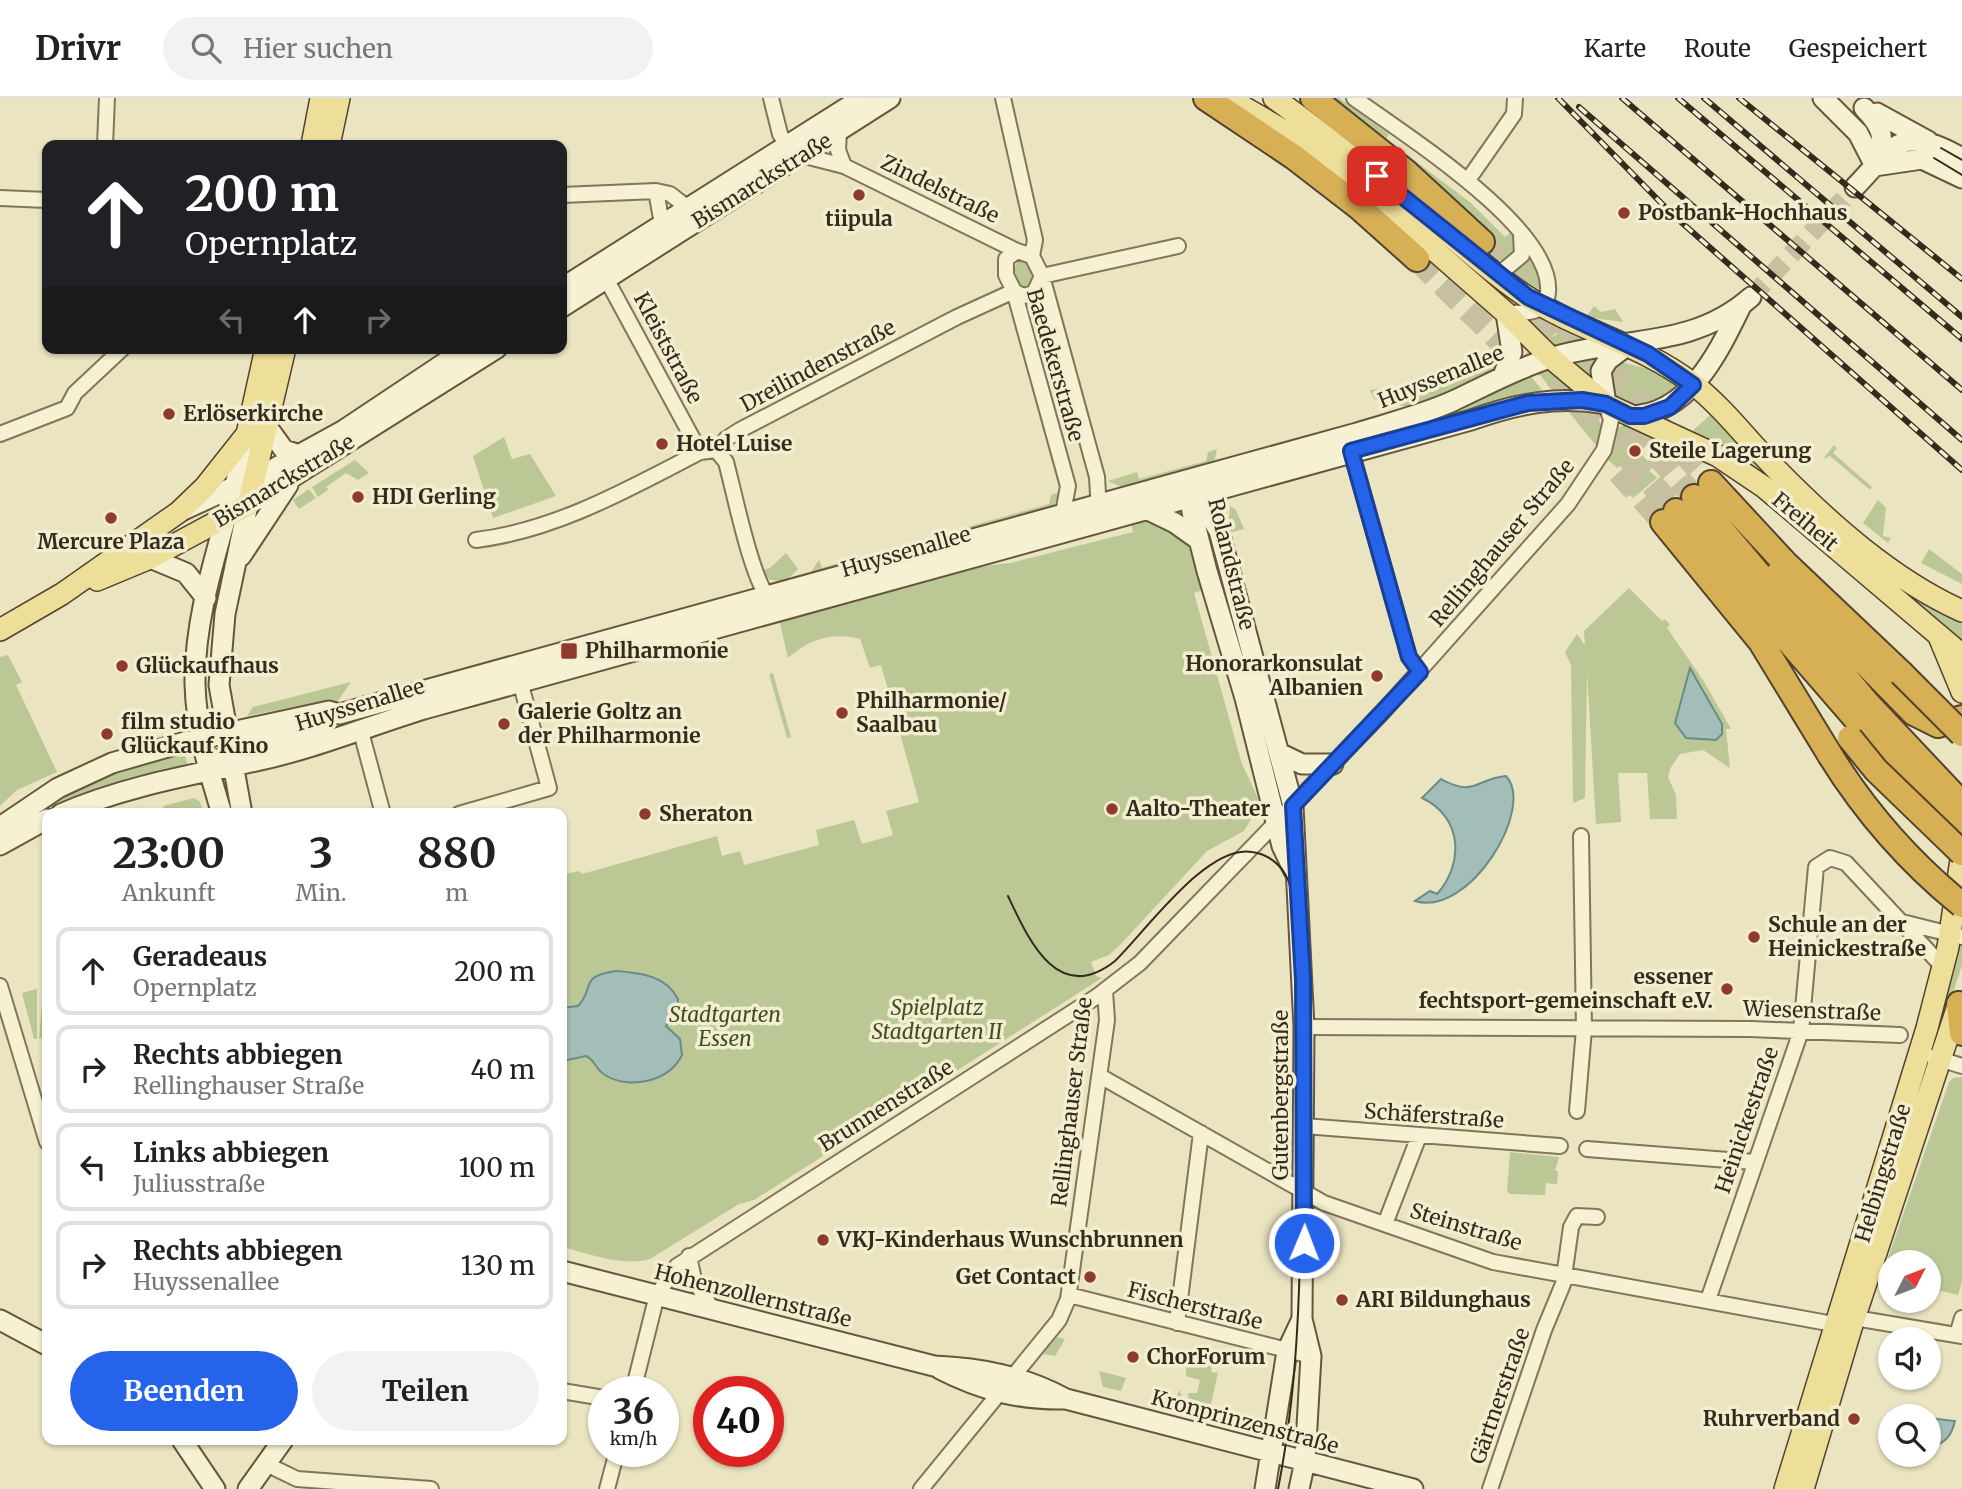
<!DOCTYPE html>
<html lang="de">
<meta charset="utf-8">
<style>
:root{--surface:#fff;--page:#f2f2f2;--text:#222;--muted:#767676;--line:#e0e0e0;--accent:#2563eb}
body{margin:0;font-family:Merriweather,serif;background:var(--page);color:var(--text);height:100vh;display:flex;flex-direction:column;font-size:26px;white-space:nowrap}
*{box-sizing:border-box;margin:0}
p{font-size:23px;color:var(--muted)}
.icon{flex:none;width:38px;height:38px;fill:none;stroke:currentColor;stroke-width:2;stroke-linecap:round;stroke-linejoin:round}
.map{position:relative;flex:1;overflow:hidden}
.panel{position:absolute;left:42px;top:710px;width:525px;height:637px;display:flex;flex-direction:column;background:var(--surface);border-radius:14px;box-shadow:0 2px 5px #0004}
.panel>*{flex:none}
.banner{position:absolute;left:42px;top:42px;width:525px;height:214px;border-radius:14px;box-shadow:0 2px 5px #0004;background:#202124;color:#fff;overflow:hidden}
.needle{width:46px;rotate:48deg}
.tools{position:absolute;left:1878px;top:1152px;display:grid;gap:14px}
.tools a{display:grid;place-items:center;width:63px;height:63px;border-radius:50%;background:var(--surface);box-shadow:0 2px 5px #0004;font-size:35px}
.speed{position:absolute;left:588px;top:1278px;display:flex;gap:14px;font-size:35px;font-weight:700;text-align:center}
.speed>*{display:grid;place-content:center;width:91px;height:91px;border-radius:50%;background:var(--surface);box-shadow:0 2px 5px #0004;line-height:1}
.speed small{font-size:18px;font-weight:400}
.speed .limit{border:10px solid #d22;background:#fff;color:#111}
.pin{position:absolute;display:grid;place-items:center;width:60px;height:60px;color:#fff;margin:-30px;border-radius:14px;box-shadow:0 4px 10px #0006}
.me{position:absolute;width:77px;margin:-38px;rotate:1deg;stroke-linejoin:round;filter:drop-shadow(0 0 5px #0008)}
.turn{display:flex;align-items:center;gap:24px;height:147px;padding:0 28px;font-size:32px}
.turn .icon{width:91px;height:91px;stroke-width:2.5}
.turn b{display:block;font-size:49px;line-height:60px}
.lanes{display:flex;align-items:center;height:66px;padding:0 28px;background:#0003;justify-content:center;gap:35px;direction:ltr}
.lanes .off{opacity:.35}
.eta{display:flex;justify-content:space-evenly;align-items:center;height:119px;text-align:center}
.eta b{font-size:42px;font-weight:700;line-height:49px}
.primary-button{display:flex;gap:14px;margin-top:auto;padding:14px 28px}
.primary-button a{flex:1;height:80px;border-radius:42px;background:var(--accent);color:#fff;font-size:28px;font-weight:700;line-height:80px;text-align:center}
.primary-button a+a{background:var(--page);color:var(--text)}
ul{padding:0;list-style:none}
li{display:flex;align-items:center;gap:21px;height:88px;margin:0 14px 10px;padding:0 14px;border:4px solid var(--line);border-radius:14px}
li div{flex:1}
li b{display:block;font-size:26px}
li em{font-style:normal}
header{display:flex;align-items:center;gap:42px;box-sizing:border-box;height:98px;padding:0 35px;background:var(--surface);border-bottom:2px solid var(--line)}
header strong{font-size:33px}
nav{display:flex;gap:38px;margin-inline-start:auto;font-size:24px}
.search{width:490px;height:63px;background:var(--page);display:flex;align-items:center;gap:18px;box-sizing:border-box;padding:0 24px;border-radius:38px;color:var(--muted);font-size:26px}
.map>svg:first-child{display:block}
.green{fill:#bbc896}
.water{fill:#a3bdb9;stroke:#6b8b87;stroke-width:2}
.lines{fill:none;stroke-linecap:round;stroke-linejoin:round}
.secondary-tunnel{stroke:#c6bfa0;stroke-width:19;stroke-dasharray:19 10;stroke-linecap:butt}
.highway-tunnel{stroke:#c6bfa0;stroke-width:24;stroke-dasharray:24 12;stroke-linecap:butt}
.street-casing{stroke:#83755a;stroke-width:18}
.secondary-casing{stroke:#65563d;stroke-width:23}
.primary-casing{stroke:#51432e;stroke-width:24}
.highway-casing{stroke:#51432e;stroke-width:28}
.street{stroke:#f6f1d3;stroke-width:14}
.secondary{stroke:#f6f1d3;stroke-width:19}
.primary{stroke:#edde9a;stroke-width:21}
.highway{stroke:#d7af55;stroke-width:24}
.tram{stroke:#342b1d;stroke-width:2}
.rail-casing{stroke:#342b1d;stroke-width:6}
.rail{stroke:#f3eed0;stroke-width:3.5;stroke-dasharray:10;stroke-linecap:butt}
.highway-bridge-casing{stroke:#51432e;stroke-width:28;stroke-linecap:butt}
.highway-bridge{stroke:#d7af55;stroke-width:24}
.route-casing{stroke:#184099;stroke-width:18}
.route{stroke:#2563eb;stroke-width:12}
.poi-dot{fill:#8f3a2d;stroke:#f3eed0;stroke-width:2.5}
.labels{text-anchor:middle;stroke-width:7;stroke-linejoin:round;paint-order:stroke}
.street-label{font-size:21px;fill:#342b1d;stroke:#f3eed0}
.poi-label{font-size:21px;font-weight:bold;fill:#342b1d;stroke:#f3eed0;text-anchor:start}
.park-label{font-size:21px;font-style:italic;fill:#3f4f25;stroke:#f3eed0}
</style>
<header>
<strong>Drivr</strong>
<div class="search"><svg class="icon" aria-label="search" viewBox="0 0 24 24"><circle cx="10" cy="10" r="6"/><path d="M15 15l6 6"/></svg>Hier suchen</div>
<nav><a>Karte</a><a>Route</a><a>Gespeichert</a></nav>
</header>
<div class="map">
<svg width="1962" height="1391" viewBox="0 0 1962 1391">
<rect width="100%" height="100%" fill="#ebe4c1"/>
<path class="green" d="M1330,0H1339L1389,36L1386,41L1471,105L1505,139L1512,133L1516,153C1510,162 1502,164 1491,162Z
M1530,155L1538,165L1541,195L1510,178L1523,169Z
M1018,163H1026L1035,179L1033,187L1027,190L1019,186L1014,171Z
M1594,208L1601,214L1615,211L1623,224L1586,219Z
M1544,216L1559,223L1539,235L1527,221Z
M1571,228L1593,240L1557,252L1547,242Z
M1600,259L1593,281L1572,263Z
M1621,264L1657,273L1675,286L1676,293C1657,313 1631,309 1611,292L1609,270Z
M1499,265L1494,273L1425,306L1408,309L1374,301L1370,292L1394,289L1396,295Z
M1547,270L1570,289L1571,292L1551,291L1537,273Z
M1529,276L1542,292L1519,296L1470,314L1329,354Z
M1568,313C1601,317 1606,318 1598,350Z
M1710,317L1771,377L1765,381L1688,337Z
M1624,327L1653,339L1634,360L1631,358L1617,370L1606,360L1617,330Z
M504,339L512,361L530,356L556,398L493,420L473,358Z
M1834,347L1837,350L1833,355L1872,389L1870,392L1830,358L1823,361Z
M1217,351L1214,365L1124,390L1108,383L1137,374L1139,381L1206,363L1208,354Z
M1672,351L1679,358L1664,371L1657,364Z
M355,362L369,375L358,382L346,375L326,389L329,391L318,399L312,389Z
M1648,371L1657,380L1633,400L1624,392Z
M309,391L316,400L299,411L293,402Z
M1058,395L1054,409L809,477L819,462L822,470L1049,406L1051,397Z
M1878,402L1886,410L1883,438L1891,440L1888,445L1863,425Z
M1230,408L1236,412L1244,431L1228,435Z
M1143,421L1154,422L1191,445L1206,491L1194,495L1242,666L1258,700V709L1244,733L1207,753L1120,847L1109,857L1091,864L1096,878L1102,880L754,1102L739,1106L650,1161C621,1169 591,1156 562,1149V777L579,773L582,776L717,738L722,758L740,753L744,767L819,747L816,732L854,722L862,746L893,737L886,713L919,704L881,567L870,570L860,541C832,534 810,541 788,560L779,521L967,470L1010,465L1133,434L1131,425Z
M1929,451L1962,476V486L1921,465Z
M786,455L798,471L786,483L770,482L761,472L770,470Z
M1885,482L1962,520V549Z
M1629,490L1662,523L1665,521L1670,527L1667,530L1703,582L1731,631H1726L1730,670L1703,652L1680,656L1671,669L1668,679L1676,697L1677,721H1650L1647,675H1618L1621,724L1596,726L1587,575L1585,700L1573,705L1571,567L1565,554L1577,536L1585,547L1584,533Z
M8,557L22,584L16,587L57,674L17,692L0,708V559Z
M773,575L791,639L787,640L769,576Z
M351,584L335,607L322,603L247,618L253,609Z
M183,650L188,668L69,704L0,737L80,685Z
M194,700L200,704L204,716H165L163,708Z
M1962,847V867L1938,942L1935,940L1958,848Z
M37,891V941H34L22,895Z
M47,898V938L39,941L42,907Z
M1962,979V1183L1958,1197L1929,1190L1928,1164H1890V1182L1881,1180L1949,984L1953,980Z
M1510,1054L1559,1059L1555,1073H1558L1557,1086L1546,1085L1545,1097L1510,1096L1507,1093Z
M1057,1239L1065,1241L1055,1258L1043,1256Z
M1186,1262L1212,1267L1211,1274L1218,1275L1209,1314L1162,1304L1170,1297L1175,1300L1180,1292L1183,1304L1189,1303L1188,1295H1197L1200,1282L1186,1278Z
M1099,1273L1126,1280L1121,1293L1103,1289Z"/>
<path class="water" d="M1690,570L1722,626V636L1716,642L1686,640L1675,625Z
M1506,678C1536,710 1469,820 1415,803L1430,793L1437,796C1464,766 1463,719 1422,700L1441,681C1475,700 1477,680 1506,678Z
M616,873C640,875 666,877 678,901V908L666,928L680,941L682,957C669,984 629,992 605,977C596,972 595,962 586,958L562,963V910L578,908C595,891 578,878 616,873Z
M1929,1320L1955,1323C1951,1339 1946,1344 1930,1350Z"/>
<g class="lines">
<path class="secondary-tunnel" d="M1751,199L1855,89"/>
<path class="highway-tunnel" d="M1482,144L1595,257L1711,385
M1417,161L1523,266
M1510,196L1580,269L1694,399
M1532,252L1676,413
M1619,374L1663,424"/>
<g class="street-casing">
<path id="street" d="M771,0L780,36L787,48L801,57L844,68L1017,153
M1003,0L1035,142L1032,158
M1354,0C1402,35 1554,130 1548,194C1546,217 1524,215 1506,215
M839,34L838,52L844,68
M105,47L107,0
M1468,82L1514,16L1515,0
M656,93L662,126
M562,97L656,93L670,96L688,110
M0,100L47,102
M602,173L700,354
M1498,177L1522,157L1521,136
M1042,178L1178,148
M1014,193L1023,198L1034,195L1042,178
M0,336L67,310L75,295L123,250
M716,352L726,341L740,332L957,219L1014,193
M716,352L726,364C734,393 752,485 771,503
M1351,353L1409,559L1420,574
M1063,415L1068,388L1014,193L1006,177V161L1017,153L1032,158L1042,178L1097,379L1099,413
M476,442C557,432 628,391 700,354L716,352
M360,630L383,716
M459,716L549,690L518,576
M1902,824L1962,839
M0,888L47,1044
M1304,929L1750,931L1900,937
M1933,959L1962,968
M1100,978L1324,1105L1493,1164L1844,1228
M1577,1013L1584,931L1581,738
M1304,1028L1560,1048
M1587,1051L1754,1064
M1385,1126L1419,1038
M689,1158L694,1182L713,1212
M1069,1197L1311,1258
M1708,1202L1801,933L1816,769L1830,760L1846,765L1944,870
M1855,1220L1962,1238
M1177,1225L1201,1035
M1957,1237L1962,1220
M562,1293L604,1300
M633,1293L657,1197L677,1168L1096,899L1140,865L1380,617L1568,406L1604,352L1611,322L1606,306
M266,1366L297,1381L431,1391
M607,1391L617,1353
M921,1391L1059,1222L1068,1201L1107,922L1105,893
M1490,1391L1544,1232L1563,1186L1571,1129L1577,1118L1597,1119"/>
</g>
<g class="secondary-casing">
<path id="secondary" d="M1823,0L1858,35L1875,68
M1864,10C1882,29 1886,39 1877,63
M1877,15L1928,43
M1875,68L1922,61L1962,80
M1855,89C1897,45 1901,26 1962,60
M562,190L862,0
M562,209L890,0
M1503,278L1512,254L1506,215
M1630,318C1689,317 1718,255 1741,208
M268,330L284,352L300,357
M1193,387L1219,433L1293,708L1304,929L1302,1221L1311,1258L1305,1363L1299,1391
M1189,388L1192,414L1207,473L1245,600L1282,748L1294,773
M183,412L273,371L344,332L467,250
M1148,412L1175,425L1199,442
M241,458L288,387
M150,460L186,475L206,500
M1281,656L1302,666H1333
M221,661L243,648L325,627
M61,716C122,689 191,677 256,663C313,651 369,628 424,611L1471,322C1516,306 1558,297 1606,306L1601,273L1608,262L1628,247
M222,716C209,674 196,630 195,586C194,501 231,418 247,336
M242,716L219,587L225,516L248,407L497,250
M0,729L58,690L112,665L185,644L329,613L339,616L1357,335C1389,325 1422,317 1453,303C1485,288 1516,271 1550,260C1621,238 1691,252 1751,199
M0,747L47,721
M562,1173L934,1268C981,1270 1024,1278 1066,1301L1413,1391
M0,1222L47,1247
M940,1271C981,1292 1019,1302 1065,1301
M182,1342L215,1391
M248,1391L283,1342
M1265,1391L1287,1253L1302,1221"/>
</g>
<g class="primary-casing">
<path id="primary" d="M1228,0L1281,31L1377,102L1506,215L1551,260L1606,306L1718,358L1764,389L1962,557
M1274,0C1327,38 1378,79 1429,120C1460,146 1490,174 1524,197C1577,232 1641,246 1692,285C1724,310 1749,344 1777,372C1830,426 1893,482 1962,513
M312,47L321,0
M329,47L339,0
M97,482L150,460L248,407L285,250
M0,532L62,496L179,414L205,389L247,336L266,250
M1940,541L1962,594
M1785,1391L1927,930L1948,849L1962,755
M1803,1391L1851,1230L1958,908"/>
</g>
<g class="highway-casing">
<path id="highway" d="M1206,0L1294,59L1360,110L1417,161
M1313,0L1407,75L1482,144
M1711,385L1786,466L1901,575
M1694,399L1867,605L1962,706
M1676,413L1889,659L1962,732
M1663,424L1761,544L1830,657
M1778,476L1914,615L1938,627L1962,620
M1959,906L1962,935"/>
</g>
<use href="#street" class="street"/>
<use href="#secondary" class="secondary"/>
<use href="#primary" class="primary"/>
<use href="#highway" class="highway"/>
<path class="tram" d="M1941,50L1962,62
M1934,60L1962,77
M1008,798C1028,840 1057,909 1115,863C1146,833 1207,746 1252,754C1268,756 1282,767 1288,782C1299,808 1296,854 1298,882C1302,955 1302,1027 1301,1100C1300,1198 1297,1295 1278,1391"/>
<g class="rail-casing">
<path id="rail" d="M1558,0L1672,116L1962,372
M1622,0L1962,292
M1678,0L1962,241
M1704,0L1962,219
M1739,0L1962,181
M1579,9L1962,342"/>
</g>
<use href="#rail" class="rail"/>
<g class="highway-bridge-casing">
<path id="highway-bridge" d="M1901,575L1962,636
M1850,640L1876,672L1962,755
M1830,657C1866,715 1909,764 1962,807"/>
</g>
<use href="#highway-bridge" class="highway-bridge"/>
</g>
<g class="lines">
<g class="route-casing">
<path id="route" d="M1304,1145L1303,882L1293,708L1420,574L1409,559L1351,353L1528,305L1582,302L1606,306L1630,318H1644L1670,309L1693,287L1648,256L1528,199L1377,78"/>
</g>
<use href="#route" class="route"/>
</g>
<g class="poi-dot">
<circle cx="859" cy="97" r="7"/>
<circle cx="1624" cy="115" r="7"/>
<circle cx="169" cy="316" r="7"/>
<circle cx="662" cy="346" r="7"/>
<circle cx="1635" cy="353" r="7"/>
<circle cx="358" cy="399" r="7"/>
<circle cx="111" cy="420" r="7"/>
<rect x="560" y="544" width="18" height="18" rx="3.5"/>
<circle cx="122" cy="568" r="7"/>
<circle cx="1377" cy="578" r="7"/>
<circle cx="842" cy="615" r="7"/>
<circle cx="504" cy="626" r="7"/>
<circle cx="107" cy="636" r="7"/>
<circle cx="1112" cy="711" r="7"/>
<circle cx="645" cy="716" r="7"/>
<circle cx="1754" cy="839" r="7"/>
<circle cx="1727" cy="891" r="7"/>
<circle cx="823" cy="1142" r="7"/>
<circle cx="1090" cy="1179" r="7"/>
<circle cx="1342" cy="1202" r="7"/>
<circle cx="1133" cy="1259" r="7"/>
<circle cx="1854" cy="1321" r="7"/>
</g>
<g class="labels">
<g class="street-label">
<text transform="translate(762 83) rotate(-32)" y="7">Bismarckstraße</text>
<text transform="translate(940 91) rotate(26)" y="7">Zindelstraße</text>
<text transform="translate(668 250) rotate(62)" y="7">Kleiststraße</text>
<text transform="translate(1055 267) rotate(74)" y="7">Baedekerstraße</text>
<text transform="translate(818 268) rotate(-28)" y="7">Dreilindenstraße</text>
<text transform="translate(1441 279) rotate(-22)" y="7">Huyssenallee</text>
<text transform="translate(284 383) rotate(-31)" y="7">Bismarckstraße</text>
<text transform="translate(1805 424) rotate(40)" y="7">Freiheit</text>
<text transform="translate(1502 445) rotate(-50)" y="7">Rellinghauser Straße</text>
<text transform="translate(906 454) rotate(-16)" y="7">Huyssenallee</text>
<text transform="translate(1231 466) rotate(76)" y="7">Rolandstraße</text>
<text transform="translate(360 607) rotate(-17)" y="7">Huyssenallee</text>
<text transform="translate(1812 913) rotate(2)" y="7">Wiesenstraße</text>
<text transform="translate(1281 997) rotate(-90)" y="7">Gutenbergstraße</text>
<text transform="translate(1072 1004) rotate(-83)" y="7">Rellinghauser Straße</text>
<text transform="translate(886 1008) rotate(-32)" y="7">Brunnenstraße</text>
<text transform="translate(1434 1018) rotate(4)" y="7">Schäferstraße</text>
<text transform="translate(1747 1022) rotate(-71)" y="7">Heinickestraße</text>
<text transform="translate(1883 1075) rotate(-73)" y="7">Helbingstraße</text>
<text transform="translate(1466 1129) rotate(17)" y="7">Steinstraße</text>
<text transform="translate(753 1198) rotate(14)" y="7">Hohenzollernstraße</text>
<text transform="translate(1195 1208) rotate(14)" y="7">Fischerstraße</text>
<text transform="translate(1500 1298) rotate(-71)" y="7">Gärtnerstraße</text>
<text transform="translate(1245 1324) rotate(15)" y="7">Kronprinzenstraße</text>
</g>
<g class="poi-label">
<text x="1638" y="122">Postbank-Hochhaus</text>
<text x="859" y="128" text-anchor="middle">tiipula</text>
<text x="183" y="323">Erlöserkirche</text>
<text x="676" y="353">Hotel Luise</text>
<text x="1649" y="360">Steile Lagerung</text>
<text x="372" y="406">HDI Gerling</text>
<text x="111" y="451" text-anchor="middle">Mercure Plaza</text>
<text x="585" y="560">Philharmonie</text>
<text x="1363" y="573" text-anchor="end">Honorarkonsulat<tspan x="1363" dy="24">Albanien</tspan></text>
<text x="136" y="575">Glückaufhaus</text>
<text x="856" y="610">Philharmonie/<tspan x="856" dy="24">Saalbau</tspan></text>
<text x="518" y="621">Galerie Goltz an<tspan x="518" dy="24">der Philharmonie</tspan></text>
<text x="121" y="631">film studio<tspan x="121" dy="24">Glückauf Kino</tspan></text>
<text x="1126" y="718">Aalto-Theater</text>
<text x="659" y="723">Sheraton</text>
<text x="1768" y="834">Schule an der<tspan x="1768" dy="24">Heinickestraße</tspan></text>
<text x="1713" y="886" text-anchor="end">essener<tspan x="1713" dy="24">fechtsport-gemeinschaft e.V.</tspan></text>
<text x="837" y="1149">VKJ-Kinderhaus Wunschbrunnen</text>
<text x="1076" y="1186" text-anchor="end">Get Contact</text>
<text x="1356" y="1209">ARI Bildunghaus</text>
<text x="1147" y="1266">ChorForum</text>
<text x="1840" y="1328" text-anchor="end">Ruhrverband</text>
</g>
<g class="park-label">
<text x="937" y="917">Spielplatz<tspan x="937" dy="24">Stadtgarten II</tspan></text>
<text x="725" y="924">Stadtgarten<tspan x="725" dy="24">Essen</tspan></text>
</g>
</g>
</svg>
<div class="tools">
<a><svg class="needle" viewBox="-14 -14 28 28"><path d="M0-13l5 13h-10z" fill="#e53935"/><path d="M0 13l5-13h-10z" fill="#767676"/></svg></a>
<a><svg class="icon" aria-label="sound" viewBox="0 0 24 24"><path d="M4 9h4l5-4v14l-5-4H4zM17 9q2 3 0 6"/></svg></a>
<a><svg class="icon" aria-label="search" viewBox="0 0 24 24"><circle cx="10" cy="10" r="6"/><path d="M15 15l6 6"/></svg></a>
</div>
<div class="speed"><div>36<small>km/h</small></div><div class="limit">40</div></div>
<div class="pin" style="left:1377px;top:78px;background:#d93025"><svg class="icon" aria-label="arrive" viewBox="0 0 24 24"><path d="M6 21V4h12l-3 4 3 4H6"/></svg></div>
<svg class="me" style="left:1304px;top:1145px" viewBox="-20 -20 40 40"><circle r="17" fill="#2563eb" stroke="#fff" stroke-width="3"/><path d="M0-11L8 9 0 5-8 9z" fill="#fff"/></svg>
<div class="banner">
<div class="turn"><svg class="icon" aria-label="ahead" viewBox="0 0 24 24"><path d="M12 20V5M6 11l6-6 6 6"/></svg><div><b>200 m</b>Opernplatz</div></div>
<div class="lanes"><svg class="icon off" aria-label="left" viewBox="0 0 24 24"><path d="M17 20v-9H6M10 6l-5 5 5 5"/></svg><svg class="icon" aria-label="ahead" viewBox="0 0 24 24"><path d="M12 20V5M6 11l6-6 6 6"/></svg><svg class="icon off" aria-label="right" viewBox="0 0 24 24"><path d="M7 20v-9h11M14 6l5 5-5 5"/></svg></div>
</div>
<section class="panel">
<div class="eta">
<div><b>23:00</b><p>Ankunft</p></div>
<div><b>3</b><p>Min.</p></div>
<div><b>880</b><p>m</p></div>
</div>
<ul>
<li><svg class="icon" aria-label="ahead" viewBox="0 0 24 24"><path d="M12 20V5M6 11l6-6 6 6"/></svg><div><b>Geradeaus</b><p>Opernplatz</p></div><em>200 m</em></li>
<li><svg class="icon" aria-label="right" viewBox="0 0 24 24"><path d="M7 20v-9h11M14 6l5 5-5 5"/></svg><div><b>Rechts abbiegen</b><p>Rellinghauser Straße</p></div><em>40 m</em></li>
<li><svg class="icon" aria-label="left" viewBox="0 0 24 24"><path d="M17 20v-9H6M10 6l-5 5 5 5"/></svg><div><b>Links abbiegen</b><p>Juliusstraße</p></div><em>100 m</em></li>
<li><svg class="icon" aria-label="right" viewBox="0 0 24 24"><path d="M7 20v-9h11M14 6l5 5-5 5"/></svg><div><b>Rechts abbiegen</b><p>Huyssenallee</p></div><em>130 m</em></li>
</ul>
<div class="primary-button"><a>Beenden</a><a>Teilen</a></div>
</section>
</div>
